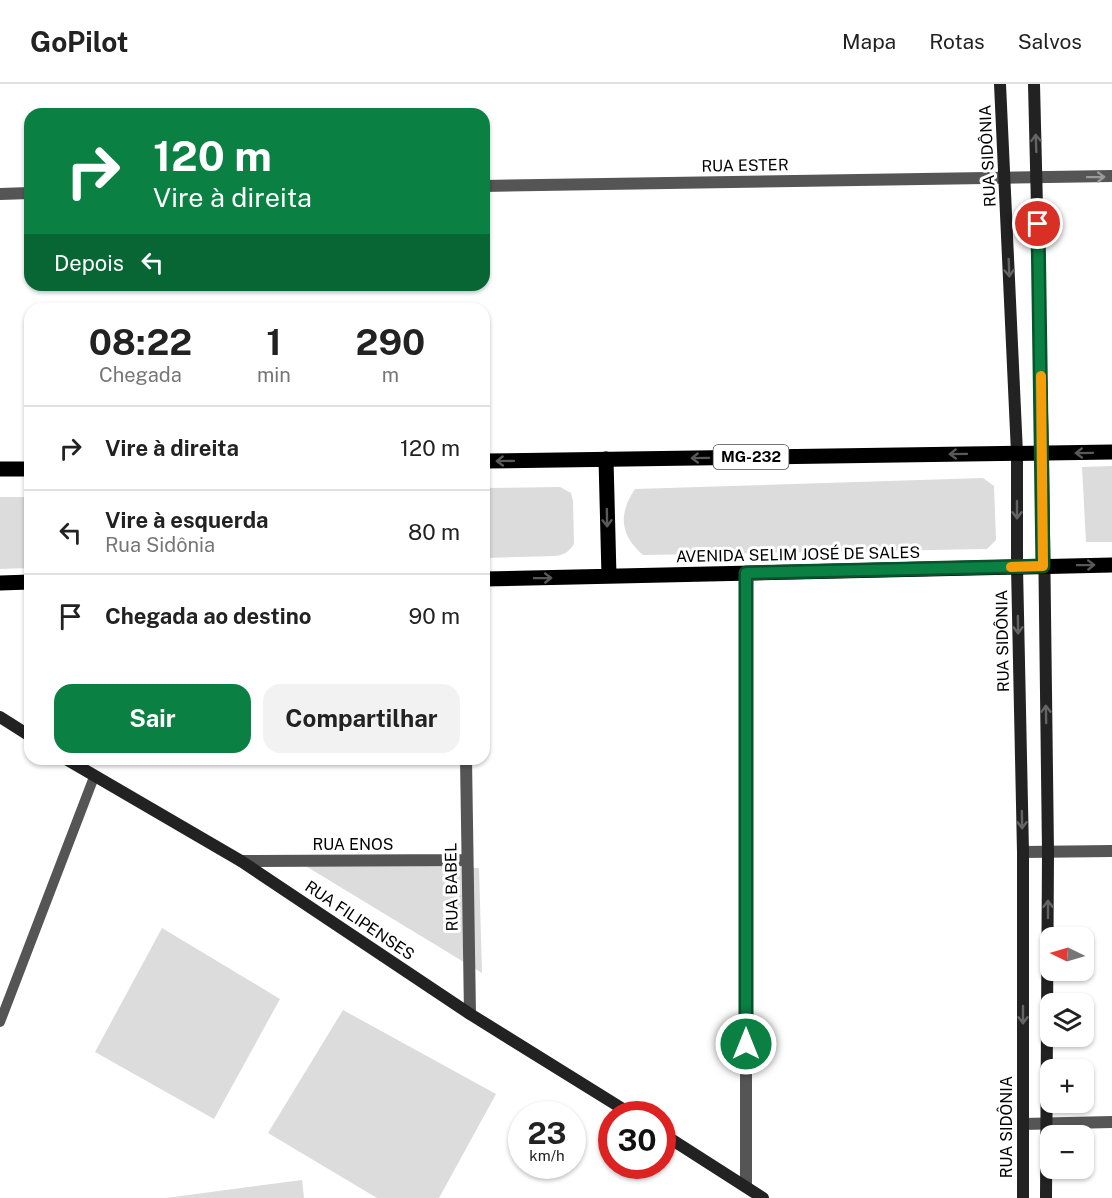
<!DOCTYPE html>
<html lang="pt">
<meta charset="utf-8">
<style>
:root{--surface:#fff;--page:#f2f2f2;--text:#222;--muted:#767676;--line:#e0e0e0;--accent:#0b8043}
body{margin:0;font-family:"Public Sans",sans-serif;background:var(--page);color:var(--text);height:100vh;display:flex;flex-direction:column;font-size:22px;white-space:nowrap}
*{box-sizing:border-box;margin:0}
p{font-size:20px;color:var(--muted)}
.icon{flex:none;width:33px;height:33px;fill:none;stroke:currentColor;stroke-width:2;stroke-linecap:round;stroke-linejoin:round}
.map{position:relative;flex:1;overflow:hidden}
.drawer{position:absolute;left:24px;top:219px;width:466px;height:462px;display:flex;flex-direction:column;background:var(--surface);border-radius:18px;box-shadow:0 2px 4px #0004}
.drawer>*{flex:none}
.hud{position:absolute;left:24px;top:24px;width:466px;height:183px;border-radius:18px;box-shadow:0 2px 4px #0004;background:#0b8043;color:#fff;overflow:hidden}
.needle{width:39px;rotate:275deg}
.controls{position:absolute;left:1040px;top:843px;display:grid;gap:12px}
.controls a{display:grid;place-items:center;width:54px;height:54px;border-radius:12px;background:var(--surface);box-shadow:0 2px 4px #0004;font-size:30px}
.speed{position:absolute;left:508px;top:1017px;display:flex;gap:12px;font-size:30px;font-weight:700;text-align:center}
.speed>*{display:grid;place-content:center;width:78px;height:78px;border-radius:50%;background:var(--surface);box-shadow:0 2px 4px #0004;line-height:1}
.speed small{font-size:15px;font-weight:400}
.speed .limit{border:9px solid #d22;background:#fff;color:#111}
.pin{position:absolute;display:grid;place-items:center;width:51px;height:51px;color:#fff;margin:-26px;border:3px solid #fff;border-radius:50%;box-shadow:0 2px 6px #0007}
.me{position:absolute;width:66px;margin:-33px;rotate:0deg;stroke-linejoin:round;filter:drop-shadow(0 0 4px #0008)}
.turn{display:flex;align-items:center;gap:21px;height:126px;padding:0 30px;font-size:27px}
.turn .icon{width:78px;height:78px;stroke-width:2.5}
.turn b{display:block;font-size:42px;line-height:51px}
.then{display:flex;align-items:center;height:57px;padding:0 30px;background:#0003;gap:12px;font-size:22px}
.eta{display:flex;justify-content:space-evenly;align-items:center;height:102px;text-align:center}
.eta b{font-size:36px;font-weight:700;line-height:42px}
.cta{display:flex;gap:12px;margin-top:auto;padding:12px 30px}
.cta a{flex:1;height:69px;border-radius:18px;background:var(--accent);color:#fff;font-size:24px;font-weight:700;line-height:69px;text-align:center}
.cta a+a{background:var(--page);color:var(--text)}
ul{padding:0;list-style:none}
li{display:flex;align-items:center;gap:18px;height:84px;padding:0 30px;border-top:2px solid var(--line)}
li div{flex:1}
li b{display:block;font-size:22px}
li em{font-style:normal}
header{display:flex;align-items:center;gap:36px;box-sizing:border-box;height:84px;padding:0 30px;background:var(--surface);border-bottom:2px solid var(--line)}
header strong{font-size:28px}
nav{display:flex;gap:33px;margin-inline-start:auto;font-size:21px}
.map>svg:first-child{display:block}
.green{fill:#dcdcdc}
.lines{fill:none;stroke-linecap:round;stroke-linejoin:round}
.lane{stroke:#555;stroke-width:10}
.street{stroke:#555;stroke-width:12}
.secondary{stroke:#222;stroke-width:12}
.primary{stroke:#000;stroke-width:15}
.oneway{stroke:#646464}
.oneway2{stroke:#999}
.oneway3{stroke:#595959}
.route-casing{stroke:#07532c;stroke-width:15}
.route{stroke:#0b8043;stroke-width:10}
.slow{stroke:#f59e0b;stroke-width:10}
.labels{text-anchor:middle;stroke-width:6;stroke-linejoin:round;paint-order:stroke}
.shield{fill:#fff;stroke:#4c4c4c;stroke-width:1.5}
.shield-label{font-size:15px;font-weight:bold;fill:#000}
.street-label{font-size:16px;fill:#000;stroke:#fff}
</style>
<header>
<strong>GoPilot</strong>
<nav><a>Mapa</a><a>Rotas</a><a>Salvos</a></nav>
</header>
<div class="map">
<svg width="1112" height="1114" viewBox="0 0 1112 1114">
<rect width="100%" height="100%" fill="#fff"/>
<path class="green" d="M1112,382V458H1086L1082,383Z
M983,394L994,402L996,456L987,465L643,471C620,451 618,430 635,405Z
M560,403L571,409L573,417L574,460C569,468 564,471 555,472L485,474V404Z
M0,413H30V484L0,485Z
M299,778L479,784L482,889Z
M162,844L280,915L214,1035L95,968Z
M343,926L496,1010L439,1114H377L268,1049Z
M302,1096L304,1114H166Z"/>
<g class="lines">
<path class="lane" d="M0,938L94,693"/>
<path class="street" d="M484,102L1112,92
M0,110L30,109
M466,675L470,930
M1023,768L1112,767
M241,777L466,776
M1023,1040L1112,1038
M746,1102V489"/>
<path class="secondary" d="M1000,0L1017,369V483L1023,768V1114
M1034,0L1043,369L1048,768L1046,1114
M0,633L30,652
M66,675L241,777L470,930L631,1030
M663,1050L763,1114"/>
<path class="primary" d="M606,375L609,492
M484,377L1112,368
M0,385H30
M484,495L1112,481
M0,499L30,498"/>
</g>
<defs><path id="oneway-shaft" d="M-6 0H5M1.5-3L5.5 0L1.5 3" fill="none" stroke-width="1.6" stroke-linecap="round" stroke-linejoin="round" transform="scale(1.5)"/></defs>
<g class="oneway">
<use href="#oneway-shaft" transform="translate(1036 59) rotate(-92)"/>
<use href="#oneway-shaft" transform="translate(1009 184) rotate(88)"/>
<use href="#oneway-shaft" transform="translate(1017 426) rotate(90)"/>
<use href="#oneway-shaft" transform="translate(1018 541) rotate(89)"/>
<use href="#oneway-shaft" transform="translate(1046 630) rotate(-91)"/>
<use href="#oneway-shaft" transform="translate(1022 736) rotate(89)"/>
<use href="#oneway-shaft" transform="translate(1048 825) rotate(-90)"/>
<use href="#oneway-shaft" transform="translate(1023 931) rotate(90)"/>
</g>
<use class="oneway2" href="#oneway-shaft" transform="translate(1096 93) rotate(-1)"/>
<g class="oneway3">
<use href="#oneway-shaft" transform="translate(1084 369) rotate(179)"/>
<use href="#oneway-shaft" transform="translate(958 370) rotate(179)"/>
<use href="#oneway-shaft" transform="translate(700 374) rotate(179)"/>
<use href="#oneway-shaft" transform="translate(505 377) rotate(179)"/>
<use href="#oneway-shaft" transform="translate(607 434) rotate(89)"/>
<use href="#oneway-shaft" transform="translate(1086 481) rotate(-1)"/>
<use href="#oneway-shaft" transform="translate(543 494) rotate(-1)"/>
</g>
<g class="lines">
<g class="route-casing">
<path id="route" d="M746,960V489L1043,482L1038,140"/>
</g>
<use href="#route" class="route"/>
<path class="slow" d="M1011,483L1043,482L1041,292"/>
</g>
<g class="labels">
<rect class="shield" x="713.5" y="361" width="75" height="24" rx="4.5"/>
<g class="shield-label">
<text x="751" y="378">MG-232</text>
</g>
<g class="street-label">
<text transform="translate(987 72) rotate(-93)" y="6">RUA SIDÔNIA</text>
<text transform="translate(745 81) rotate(-1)" y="6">RUA ESTER</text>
<text transform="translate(798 470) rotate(-1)" y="6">AVENIDA SELIM JOSÉ DE SALES</text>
<text transform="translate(1002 557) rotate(-91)" y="6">RUA SIDÔNIA</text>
<text x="353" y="766">RUA ENOS</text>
<text transform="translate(451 803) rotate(-91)" y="6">RUA BABEL</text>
<text transform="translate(360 836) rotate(34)" y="6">RUA FILIPENSES</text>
<text transform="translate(1006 1043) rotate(-90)" y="6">RUA SIDÔNIA</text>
</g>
</g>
</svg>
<div class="controls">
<a><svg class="needle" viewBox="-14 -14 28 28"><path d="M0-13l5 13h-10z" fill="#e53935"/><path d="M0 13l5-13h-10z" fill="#767676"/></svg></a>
<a><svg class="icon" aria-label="layers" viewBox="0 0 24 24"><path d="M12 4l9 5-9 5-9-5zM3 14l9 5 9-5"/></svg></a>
<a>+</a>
<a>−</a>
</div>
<div class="speed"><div>23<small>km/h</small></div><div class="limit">30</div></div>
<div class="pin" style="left:1038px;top:140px;background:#d93025"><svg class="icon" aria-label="arrive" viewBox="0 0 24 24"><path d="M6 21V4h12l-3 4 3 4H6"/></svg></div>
<svg class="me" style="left:746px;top:960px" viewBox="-20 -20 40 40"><circle r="17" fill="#0b8043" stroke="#fff" stroke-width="3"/><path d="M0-11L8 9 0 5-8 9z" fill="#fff"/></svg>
<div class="hud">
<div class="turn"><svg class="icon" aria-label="right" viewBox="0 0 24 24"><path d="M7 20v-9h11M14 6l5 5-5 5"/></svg><div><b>120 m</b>Vire à direita</div></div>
<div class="then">Depois<svg class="icon" aria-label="left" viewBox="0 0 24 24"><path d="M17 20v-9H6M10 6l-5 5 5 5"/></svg></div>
</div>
<section class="drawer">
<div class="eta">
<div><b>08:22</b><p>Chegada</p></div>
<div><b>1</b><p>min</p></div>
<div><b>290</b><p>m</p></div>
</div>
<ul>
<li><svg class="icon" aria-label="right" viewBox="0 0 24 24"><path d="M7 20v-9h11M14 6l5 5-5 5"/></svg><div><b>Vire à direita</b></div><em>120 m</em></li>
<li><svg class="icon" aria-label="left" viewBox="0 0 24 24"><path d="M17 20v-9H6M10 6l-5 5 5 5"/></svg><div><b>Vire à esquerda</b><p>Rua Sidônia</p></div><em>80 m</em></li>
<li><svg class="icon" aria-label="arrive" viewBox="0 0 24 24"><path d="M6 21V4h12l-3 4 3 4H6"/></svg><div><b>Chegada ao destino</b></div><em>90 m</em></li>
</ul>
<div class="cta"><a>Sair</a><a>Compartilhar</a></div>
</section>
</div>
